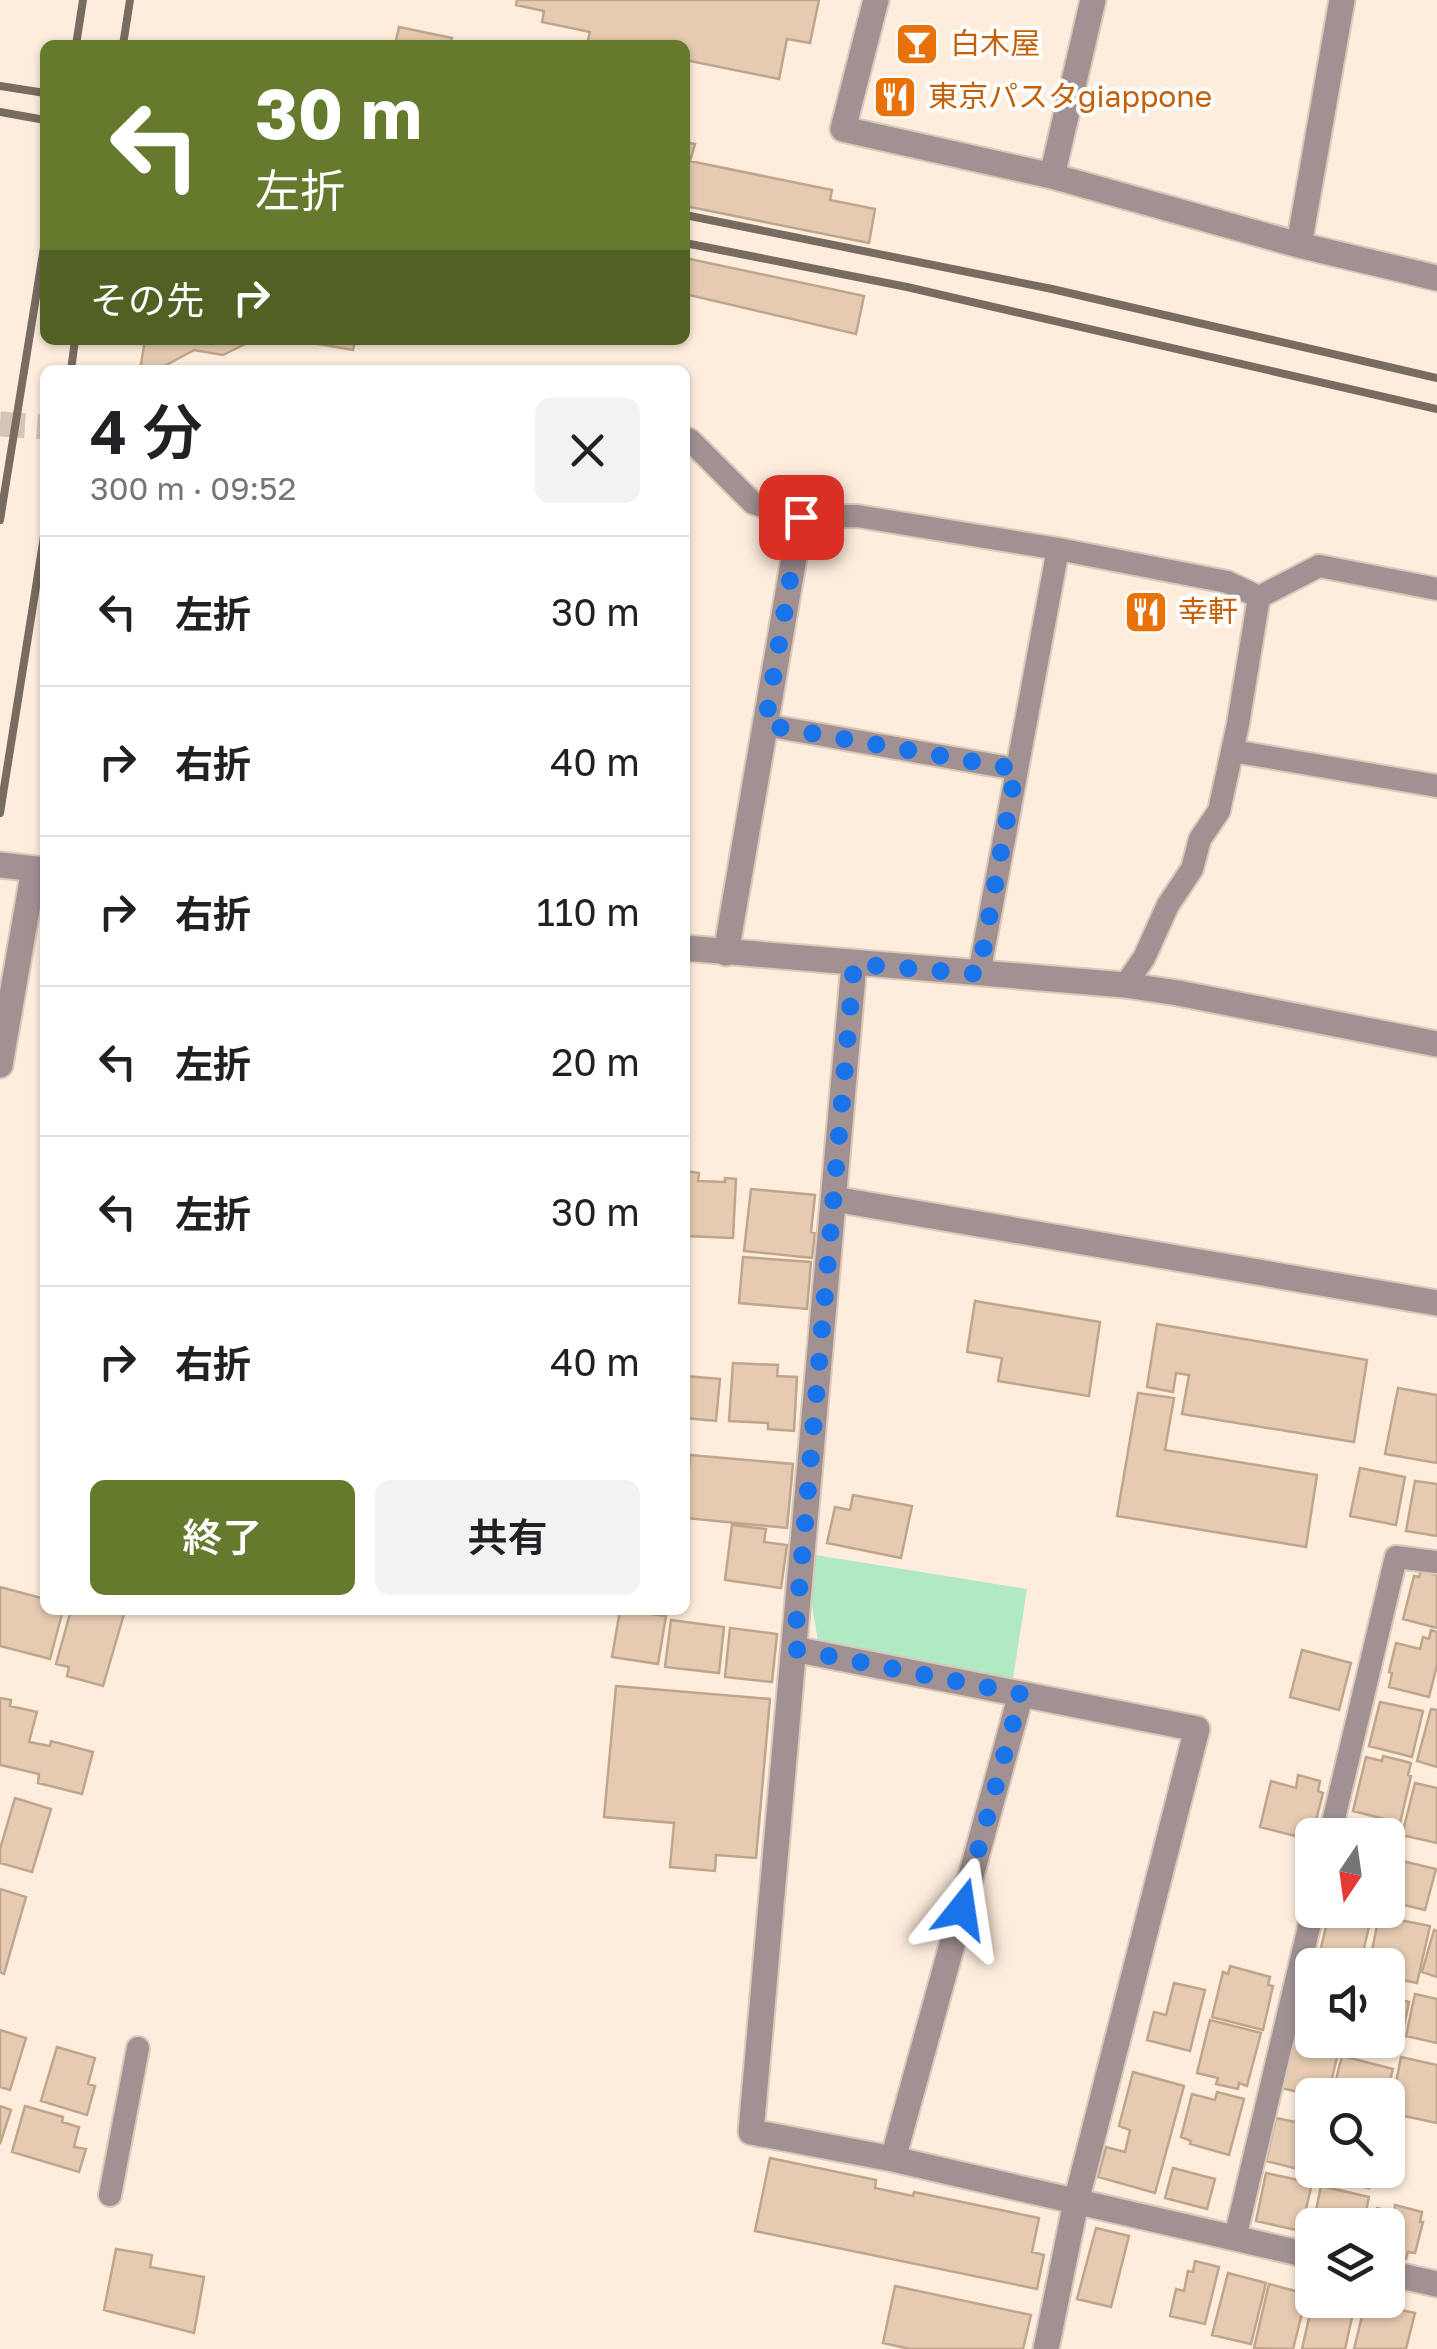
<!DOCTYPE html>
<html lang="ja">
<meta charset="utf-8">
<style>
:root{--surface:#fff;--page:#f2f2f2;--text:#202124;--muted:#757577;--line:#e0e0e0;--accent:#657a2c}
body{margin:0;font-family:"Golos Text","Noto Sans JP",sans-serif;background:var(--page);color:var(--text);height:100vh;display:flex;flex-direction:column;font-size:38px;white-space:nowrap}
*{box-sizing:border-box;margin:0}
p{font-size:32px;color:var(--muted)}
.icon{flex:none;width:55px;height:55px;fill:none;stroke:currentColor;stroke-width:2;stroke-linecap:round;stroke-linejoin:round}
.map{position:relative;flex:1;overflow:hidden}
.side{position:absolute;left:40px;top:365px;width:650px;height:1250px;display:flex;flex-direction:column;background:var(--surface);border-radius:15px;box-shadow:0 2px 8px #0004}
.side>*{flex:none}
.hud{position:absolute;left:40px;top:40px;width:650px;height:305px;border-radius:15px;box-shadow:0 2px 8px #0004;background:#657a2c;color:#fff;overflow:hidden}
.needle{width:65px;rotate:193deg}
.controls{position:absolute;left:1295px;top:1818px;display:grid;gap:20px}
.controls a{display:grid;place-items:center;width:110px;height:110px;border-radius:15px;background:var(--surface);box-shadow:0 2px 8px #0004;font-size:50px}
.pin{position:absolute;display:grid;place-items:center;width:85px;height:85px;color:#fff;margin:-42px;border-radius:20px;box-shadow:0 5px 15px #0006}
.me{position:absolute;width:110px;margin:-55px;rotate:15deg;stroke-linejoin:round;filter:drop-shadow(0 0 8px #0008)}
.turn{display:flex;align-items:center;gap:35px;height:210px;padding:0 50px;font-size:45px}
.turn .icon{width:130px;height:130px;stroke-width:2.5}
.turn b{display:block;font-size:70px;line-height:85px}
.then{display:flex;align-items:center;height:95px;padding:0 50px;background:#0003;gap:20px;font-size:38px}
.round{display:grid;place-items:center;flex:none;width:105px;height:105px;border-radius:15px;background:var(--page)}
.summary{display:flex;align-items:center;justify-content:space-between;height:170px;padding:0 50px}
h1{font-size:60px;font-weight:600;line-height:75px}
.action{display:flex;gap:20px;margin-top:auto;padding:20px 50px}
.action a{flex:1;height:115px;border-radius:15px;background:var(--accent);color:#fff;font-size:40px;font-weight:600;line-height:115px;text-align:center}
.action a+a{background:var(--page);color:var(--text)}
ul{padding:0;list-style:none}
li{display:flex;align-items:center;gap:30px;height:150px;padding:0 50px;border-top:2px solid var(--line)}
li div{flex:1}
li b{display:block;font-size:38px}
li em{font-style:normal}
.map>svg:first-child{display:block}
.green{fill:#b1e9c5}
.building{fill:#e6cbb2;stroke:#bfa58c;stroke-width:2.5}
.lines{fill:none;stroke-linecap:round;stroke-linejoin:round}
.street-tunnel{stroke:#d5c5b6;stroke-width:25;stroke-dasharray:25 12;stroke-linecap:butt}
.lane-casing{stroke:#d9c9ba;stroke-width:26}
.street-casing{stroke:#d9c9ba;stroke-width:29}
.lane{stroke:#a29193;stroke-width:22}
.street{stroke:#a29193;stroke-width:25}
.rail{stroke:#786c60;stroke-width:8}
.route{stroke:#1a73e8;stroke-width:18;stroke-dasharray:0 32.4}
.labels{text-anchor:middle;stroke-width:8;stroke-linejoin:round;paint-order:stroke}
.food-label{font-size:30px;fill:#c56008;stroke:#fff;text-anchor:start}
</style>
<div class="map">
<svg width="1437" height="2349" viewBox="0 0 1437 2349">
<rect width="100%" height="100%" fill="#feeddd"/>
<path class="green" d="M803,1553L1027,1589L1011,1691L820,1653Z"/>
<path class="building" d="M517,0H819L810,43L787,39L779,79L685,60V45H610L588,40L590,32L542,22L544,11L516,5Z
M399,27L452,38L450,45H395Z
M685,142L695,144L690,161L832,190L830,200L875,209L869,243L685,206Z
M685,258L864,296L856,334L685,294Z
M145,340H253L223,355L194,350L157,370H140Z
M296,340H355L353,350Z
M685,1171L699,1173L698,1181L725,1182V1178L736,1179L733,1238L685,1236Z
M751,1189L815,1195L811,1232L815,1233L812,1258L744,1251Z
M743,1257L811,1262L807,1309L739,1303Z
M975,1301L1100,1322L1089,1396L998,1381L1002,1358L967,1352Z
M1157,1324L1367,1360L1354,1442L1182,1414L1189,1375L1176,1373L1173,1392L1147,1387Z
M733,1363L778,1365L777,1376L797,1377L794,1431L768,1429V1423L729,1421Z
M685,1376L720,1379L716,1421L685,1418Z
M1398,1388L1437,1395V1463L1385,1454Z
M1138,1393L1174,1398L1165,1450L1317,1475L1306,1547L1117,1516Z
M690,1455L793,1464L787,1528L685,1518Z
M1360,1468L1405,1477L1396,1525L1350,1516Z
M1415,1481L1437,1484V1536L1406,1531Z
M853,1495L912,1506L901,1558L827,1543L835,1507L850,1510Z
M732,1525L766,1529L764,1542L787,1545L781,1588L725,1580Z
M1421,1570L1437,1575V1628L1403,1619L1414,1576L1419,1577Z
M0,1587L45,1599V1610H63L50,1659L0,1646Z
M71,1610H110L124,1614L103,1686L67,1676L69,1667L56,1664Z
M620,1610L666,1616L658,1664L612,1657Z
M671,1620L724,1627L719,1673L665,1667Z
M730,1628L777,1634L772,1682L725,1677Z
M1431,1630L1437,1632V1665L1429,1697L1389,1687L1392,1673L1389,1672L1396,1643L1420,1649L1423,1637L1429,1639Z
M1302,1650L1351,1663L1339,1710L1290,1697Z
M616,1686L770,1699L756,1858L716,1855L715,1871L670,1867L674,1823L604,1817Z
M0,1698L11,1700L10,1706L37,1712L29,1742L50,1746L51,1741L93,1752L82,1794L38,1783L39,1774L0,1765Z
M1380,1702L1423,1711L1412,1757L1369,1746Z
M1431,1709L1437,1710V1767L1417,1761Z
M1383,1756L1411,1763L1408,1775L1411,1776L1400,1823L1353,1811L1366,1757L1382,1761Z
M1298,1775L1320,1781L1318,1791L1323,1793L1311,1840L1260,1827L1271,1781L1296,1788Z
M1415,1783L1437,1788V1843L1402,1835Z
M15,1798L51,1809L32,1872L0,1863V1849Z
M1394,1859L1436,1869L1425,1910L1388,1901V1884Z
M0,1889L26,1897L4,1974L0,1972Z
M1330,1910L1350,1912L1373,1910L1360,1965L1319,1956Z
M1379,1916L1430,1926L1417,1983L1388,1977V1965H1369Z
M1434,1930L1437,1931V1977L1422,1972Z
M1230,1966L1270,1977L1268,1985L1273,1986L1263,2030L1212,2017L1223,1972L1228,1974Z
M1312,1974V2027L1298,2023Z
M1174,1983L1205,1990L1190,2051L1147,2040L1154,2012L1166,2015Z
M1415,1994L1437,1999V2043L1406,2036Z
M1388,1997L1409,2002L1401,2041L1390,2039L1389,2047L1355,2040H1388Z
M1210,2020L1261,2033L1247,2086L1239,2083L1238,2089L1216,2084L1218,2078L1197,2073Z
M0,2030L26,2038L10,2090L0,2087Z
M1293,2041L1338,2053L1328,2095H1312L1281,2088Z
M57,2047L95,2058L88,2084L95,2086L87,2115L41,2101Z
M1342,2056L1393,2069L1386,2095H1332Z
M1401,2057L1437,2065V2123L1390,2113Z
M1133,2072L1184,2086L1155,2193L1098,2177L1106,2147L1125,2152L1130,2130L1119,2126Z
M1217,2092L1244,2099L1229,2155L1190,2144L1191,2141L1181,2137L1192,2094L1215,2100Z
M0,2106L11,2110L0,2144Z
M25,2106L63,2117L62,2122L79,2127L74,2147L86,2149L79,2172L12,2152Z
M1276,2118L1300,2123L1299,2128L1311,2131L1312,2127L1314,2173L1266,2161Z
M770,2158L876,2180L875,2188L913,2196L914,2192L1039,2218L1032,2252L1044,2255L1037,2289L755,2231Z
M1173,2168L1215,2179L1207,2209L1165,2198Z
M1321,2170H1374L1369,2188L1319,2176Z
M1266,2173L1312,2183L1301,2231L1256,2221Z
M1321,2186L1369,2197L1363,2225H1313Z
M1395,2205L1422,2212L1420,2222H1423L1415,2253L1408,2252L1406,2259L1388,2254V2225H1373L1377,2208L1394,2212Z
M1096,2228L1129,2236L1111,2307L1077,2299Z
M116,2249L152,2255L150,2267L204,2277L194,2333L104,2310Z
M1195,2261L1219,2267L1205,2324L1170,2316L1176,2289L1184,2291L1188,2271L1193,2272Z
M1228,2273L1266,2283L1251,2344L1212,2335Z
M1269,2284L1307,2294L1293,2349L1254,2348Z
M895,2286L1031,2315L1023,2349H910L883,2343Z
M1313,2300H1337L1355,2304L1345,2349H1302Z
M1382,2306L1415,2313L1406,2349H1354L1364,2308L1380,2311Z"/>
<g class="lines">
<path class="street-tunnel" d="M0,424L45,427"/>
<g class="lane-casing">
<path id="lane" d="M685,438L690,440L753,503L801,517L857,516L1058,549L1227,582L1259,597
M1259,597L1319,566L1437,589
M765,725L1016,769
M1233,751L1437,786
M979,974L1058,549
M1125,985L1144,958L1168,905L1192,869L1200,839L1219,811L1238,724L1259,597
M1330,1835L1396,1557L1437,1562
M110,2195L138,2048
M1235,2238L1313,1910"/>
</g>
<g class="street-casing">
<path id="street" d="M876,0L843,129L1052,176L1299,245L1437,278
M1052,176L1093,0
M1299,245L1342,0
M0,865L45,870
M685,948L1125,985L1178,993L1437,1044
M726,953L801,517
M854,964L751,2132L893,2159L1312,2256
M0,1065L34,869
M834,1199L1437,1303
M794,1649L1197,1729L1076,2202L1046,2349
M893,2159L1021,1694
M1388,2273L1437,2284"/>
</g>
<use href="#lane" class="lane"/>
<use href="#street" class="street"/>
<path class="rail" d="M76,45L83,0
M123,45L130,0
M0,86L45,93
M0,112L45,120
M685,215L1052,289L1437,378
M685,243L907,287L1437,409
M71,370L75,340
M0,520L45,241
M0,813L45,530"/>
</g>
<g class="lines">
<path class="route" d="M801,517L765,725L1016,769L979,974L854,964L794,1649L1021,1694L962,1909"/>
</g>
<defs>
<g id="bar-square" transform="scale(2.25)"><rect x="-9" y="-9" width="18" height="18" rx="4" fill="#e8710a" stroke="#fff"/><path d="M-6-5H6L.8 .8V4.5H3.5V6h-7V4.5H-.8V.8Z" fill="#fff"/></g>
<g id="restaurant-square" transform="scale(2.25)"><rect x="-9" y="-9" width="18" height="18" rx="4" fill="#e8710a" stroke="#fff"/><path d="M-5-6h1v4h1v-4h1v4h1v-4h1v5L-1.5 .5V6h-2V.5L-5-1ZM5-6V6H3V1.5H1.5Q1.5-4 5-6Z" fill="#fff"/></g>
</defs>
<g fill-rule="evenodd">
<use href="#bar-square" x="917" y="44"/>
<use href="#restaurant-square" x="895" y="97"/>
<use href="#restaurant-square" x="1146" y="612"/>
</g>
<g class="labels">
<g class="food-label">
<text x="950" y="54">白木屋</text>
<text x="928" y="107">東京パスタgiappone</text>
<text x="1178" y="622">幸軒</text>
</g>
</g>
</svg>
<div class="controls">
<a><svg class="needle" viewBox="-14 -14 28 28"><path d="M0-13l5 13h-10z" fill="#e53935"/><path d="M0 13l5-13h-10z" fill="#757577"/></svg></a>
<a><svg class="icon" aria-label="sound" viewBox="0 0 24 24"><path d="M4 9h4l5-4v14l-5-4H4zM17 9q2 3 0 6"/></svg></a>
<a><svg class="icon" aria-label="search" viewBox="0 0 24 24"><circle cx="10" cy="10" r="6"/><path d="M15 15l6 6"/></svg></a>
<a><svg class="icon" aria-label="layers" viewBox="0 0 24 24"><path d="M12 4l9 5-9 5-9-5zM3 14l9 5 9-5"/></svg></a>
</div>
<div class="pin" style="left:801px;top:517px;background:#d93025"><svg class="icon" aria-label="arrive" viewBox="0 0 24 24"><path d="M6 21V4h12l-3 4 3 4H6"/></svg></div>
<svg class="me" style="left:962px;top:1909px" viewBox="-20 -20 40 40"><path d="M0-17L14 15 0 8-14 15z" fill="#1a73e8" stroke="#fff" stroke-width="4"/></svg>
<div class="hud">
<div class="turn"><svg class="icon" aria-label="left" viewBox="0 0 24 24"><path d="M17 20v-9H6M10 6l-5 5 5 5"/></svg><div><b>30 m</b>左折</div></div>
<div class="then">その先<svg class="icon" aria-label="right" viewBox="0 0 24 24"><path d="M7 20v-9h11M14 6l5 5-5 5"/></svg></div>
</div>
<section class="side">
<div class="summary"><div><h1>4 分</h1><p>300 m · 09:52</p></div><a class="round"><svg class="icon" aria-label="close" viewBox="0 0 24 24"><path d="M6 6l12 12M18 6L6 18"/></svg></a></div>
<ul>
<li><svg class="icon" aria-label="left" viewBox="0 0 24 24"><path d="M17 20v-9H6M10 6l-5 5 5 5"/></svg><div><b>左折</b></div><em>30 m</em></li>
<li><svg class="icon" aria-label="right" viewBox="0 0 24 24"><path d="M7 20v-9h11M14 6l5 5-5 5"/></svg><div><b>右折</b></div><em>40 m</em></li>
<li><svg class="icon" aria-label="right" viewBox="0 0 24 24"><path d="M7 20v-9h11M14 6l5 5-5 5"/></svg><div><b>右折</b></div><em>110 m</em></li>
<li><svg class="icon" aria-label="left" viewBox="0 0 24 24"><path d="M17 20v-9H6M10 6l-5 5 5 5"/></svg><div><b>左折</b></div><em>20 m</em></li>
<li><svg class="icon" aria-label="left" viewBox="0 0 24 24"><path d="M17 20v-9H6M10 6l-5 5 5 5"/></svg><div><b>左折</b></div><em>30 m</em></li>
<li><svg class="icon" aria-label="right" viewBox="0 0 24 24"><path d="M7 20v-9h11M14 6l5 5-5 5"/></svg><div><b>右折</b></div><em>40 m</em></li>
</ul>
<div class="action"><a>終了</a><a>共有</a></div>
</section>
</div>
